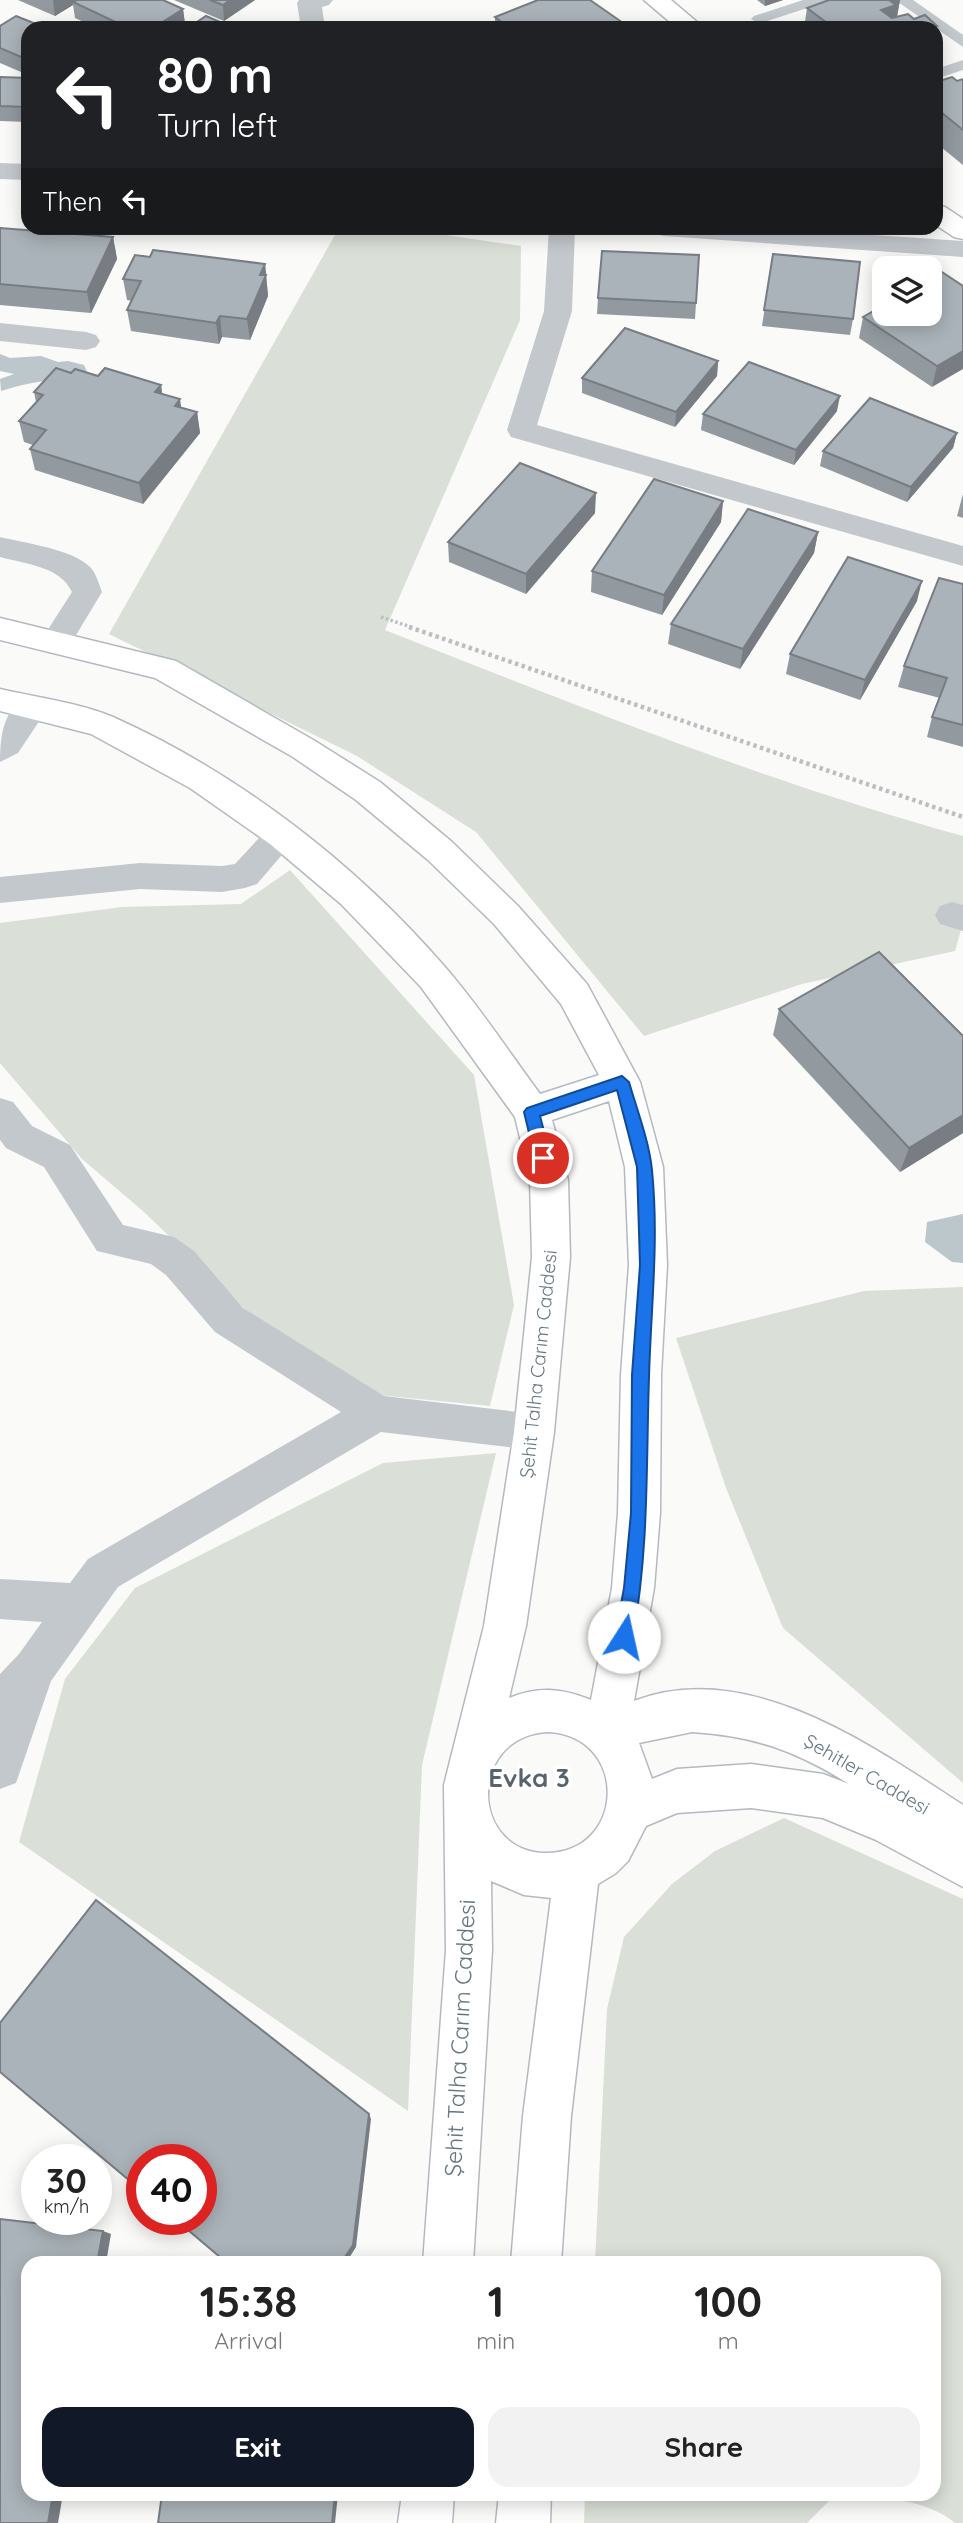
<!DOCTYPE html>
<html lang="en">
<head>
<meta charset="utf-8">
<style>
	body { margin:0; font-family:Quicksand,sans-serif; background:#f2f2f2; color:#222; height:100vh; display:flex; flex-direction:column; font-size:26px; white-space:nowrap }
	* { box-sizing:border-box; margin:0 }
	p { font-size:23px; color:#767676 }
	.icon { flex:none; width:38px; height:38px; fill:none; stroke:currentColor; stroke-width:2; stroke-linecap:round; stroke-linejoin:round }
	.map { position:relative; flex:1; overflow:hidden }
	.details { position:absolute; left:21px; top:2256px; width:920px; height:245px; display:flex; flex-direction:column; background:#fff; border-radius:21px; box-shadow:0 4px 18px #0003 }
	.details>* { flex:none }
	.top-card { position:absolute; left:21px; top:21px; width:922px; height:214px; border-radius:21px; box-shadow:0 4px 18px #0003; background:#202124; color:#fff; overflow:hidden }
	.tools { position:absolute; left:872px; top:256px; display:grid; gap:14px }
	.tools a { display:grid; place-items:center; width:70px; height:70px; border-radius:14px; background:#fff; box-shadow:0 4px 18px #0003; font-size:35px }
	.speed { position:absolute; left:21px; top:2144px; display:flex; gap:14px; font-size:35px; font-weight:700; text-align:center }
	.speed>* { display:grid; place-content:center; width:91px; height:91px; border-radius:50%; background:#fff; box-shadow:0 4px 18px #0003; line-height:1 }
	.speed small { font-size:18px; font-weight:400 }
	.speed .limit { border:10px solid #d22; background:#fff; color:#111 }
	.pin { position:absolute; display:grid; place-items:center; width:60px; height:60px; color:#fff; margin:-30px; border:4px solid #fff; border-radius:50%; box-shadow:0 2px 7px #0007 }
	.me { position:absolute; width:77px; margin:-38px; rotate:10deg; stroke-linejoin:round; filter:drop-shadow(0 0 5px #0008) }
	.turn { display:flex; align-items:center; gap:24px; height:147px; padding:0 21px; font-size:32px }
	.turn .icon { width:91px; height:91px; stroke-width:2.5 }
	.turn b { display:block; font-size:49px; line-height:60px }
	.then { display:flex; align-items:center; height:66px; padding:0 21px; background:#0003; gap:14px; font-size:26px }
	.eta { display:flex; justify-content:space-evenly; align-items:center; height:119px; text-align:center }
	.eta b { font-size:42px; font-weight:700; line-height:49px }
	.button { display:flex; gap:14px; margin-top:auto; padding:14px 21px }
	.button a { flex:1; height:80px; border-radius:21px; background:#111827; color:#fff; font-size:28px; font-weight:700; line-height:80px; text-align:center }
	.button a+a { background:#f2f2f2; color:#222 }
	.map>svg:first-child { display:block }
	.green { fill:#dadfd7 }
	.water { fill:#bbc7cb }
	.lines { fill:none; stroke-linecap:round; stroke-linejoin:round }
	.secondary-casing { stroke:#b3babf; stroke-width:3 }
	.path-far1 { stroke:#bbbfc2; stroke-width:3.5; stroke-dasharray:2.5 2.5; stroke-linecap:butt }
	.path { stroke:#bbbfc2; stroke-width:4.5; stroke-dasharray:3.5 3.5; stroke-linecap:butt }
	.lane { fill:#c3c8cc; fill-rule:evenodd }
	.street { fill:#c3c8cc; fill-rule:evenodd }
	.secondary { fill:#fff; fill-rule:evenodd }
	.wall { fill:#929a9f }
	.shaded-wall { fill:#777d82 }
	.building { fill:#aab3b9; stroke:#777d82; stroke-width:2 }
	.route { fill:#1a73e8; stroke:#114b97; stroke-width:2 }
	.labels { text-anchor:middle; stroke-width:7; stroke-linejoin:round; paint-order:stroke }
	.street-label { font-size:19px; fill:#657683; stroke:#fff }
	.near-street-label { font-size:23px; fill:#657683; stroke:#fff }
	.district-label { font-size:26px; font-weight:bold; fill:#57646e; stroke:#fff }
</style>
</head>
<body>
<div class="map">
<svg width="963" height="2523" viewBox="0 0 963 2523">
	<rect width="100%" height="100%" fill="#fafaf8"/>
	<g class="green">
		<path d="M339,228H398L521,246L520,320L385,630C575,705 766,782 963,836V923L955,951L802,984L644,1036L476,832L357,756L109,634Z"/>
		<path d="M290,870L474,1075L514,1305L490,1406L378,1395L251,1315L144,1212L82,1159L0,1063V923L122,907L241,904Z"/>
		<path d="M963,1287V1783L783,1628L726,1488L676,1338L864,1291Z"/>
		<path d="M496,1453L422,1765L408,2111L19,1842L65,1679L135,1588L383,1463Z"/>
		<path d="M784,1818L963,1899V2523H955C927,2499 882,2498 846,2494H934V2263H595L607,2009L624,1937L672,1884L715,1851Z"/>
		<path d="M585,2494H836L807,2523H584Z"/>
	</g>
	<g class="water">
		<path d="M0,354L10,358L41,356L58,362L68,361L84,365L88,374C58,380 30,381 1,391L0,379L14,374L0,371Z"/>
		<path d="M963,1214V1263L952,1262L925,1242L927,1222Z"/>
	</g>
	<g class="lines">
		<defs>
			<g id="secondary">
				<path d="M644,0H671L704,28H677Z"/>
				<path d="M936,205L945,207L963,219V239L954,237L936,225Z"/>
				<path d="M0,618L176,661L315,741L380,782L452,842L518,906L587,984L640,1082L663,1167L667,1265L661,1375L660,1513L654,1588L634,1701C748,1657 872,1746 963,1805V1887L876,1840L823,1818L751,1808L677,1813L646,1826L628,1861L616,1873L598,1884L571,2116L561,2263H511L523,2116L551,1898L524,1895L491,1881L492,1950L473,2263H423L446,1950L444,1785L484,1626L514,1432L532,1257L530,1180L515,1117L421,987L341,904L270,844L190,788L91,734L0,711V689C35,697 80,703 113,717C238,773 355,863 445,967C479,1006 509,1052 540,1094L599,1075L561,1004L494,924L428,860L356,800L293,757L155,678L0,640ZM609,1101L625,1167L629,1265L621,1375L618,1513L612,1588L591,1700C562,1688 538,1686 509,1698L526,1626L554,1432L570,1257L568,1180L552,1120ZM548,1732C630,1736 626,1854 545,1853C469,1851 468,1736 548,1732ZM692,1732C755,1736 796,1751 849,1784L823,1774L751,1764L677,1769L652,1779L639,1743Z"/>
				<path d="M402,2494H454L452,2523H398Z"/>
				<path d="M499,2494H551L550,2523H496Z"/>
			</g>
		</defs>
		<use href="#secondary" class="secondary-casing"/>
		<path class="path-far1" d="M381,617L414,628"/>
		<path class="path" d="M409,627L963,817"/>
		<g class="lane">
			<path d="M803,0H826L823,3L764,22L759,24L751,19L754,16Z"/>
			<path d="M895,0H913L963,35V47Z"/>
			<path d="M963,60V70L936,79V69Z"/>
		</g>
		<g class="street">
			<path d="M299,0H333L329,5L322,7L325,28H301L297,3Z"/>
			<path d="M0,163L28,164V180L0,179Z"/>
			<path d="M549,228H575L572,311L537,425L963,546V566L511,437L507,430L544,311Z"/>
			<path d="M651,228H770L963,241V257L664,236L655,234Z"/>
			<path d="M0,323L86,332L96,335L100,341L96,347L86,350L0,341Z"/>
			<path d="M0,537C25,543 72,549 90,567C96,573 99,584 102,592L67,650L56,653L45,650L40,642L72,592C60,566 25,564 0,557Z"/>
			<path d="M32,696L43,700L48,708L18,753L0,762C0,736 3,705 32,696Z"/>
			<path d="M282,822L294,826L299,835L257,884L245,888L222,892L140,889L0,903V877L140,863L222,866L235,864L270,826Z"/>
			<path d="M952,902L963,905V931L940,924L935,915L940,906Z"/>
			<path d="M0,1098L13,1102L32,1126L70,1145L123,1225L174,1237L194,1251L243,1308L384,1396L534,1414L548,1419L554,1432L548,1445L534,1450L381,1432L118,1587L51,1681L16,1783L0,1789V1674L19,1654L42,1622L0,1619V1579L70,1583L88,1559L341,1412L215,1332L166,1275L151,1264L97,1251L44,1167L6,1148L0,1140Z"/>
		</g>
		<use href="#secondary" class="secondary"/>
	</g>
	<g class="wall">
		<path d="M18,0H163L183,9L185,24L180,28H97L75,18L73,5L55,16Z"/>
		<path d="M174,0H255L224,21Z"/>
		<path d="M757,0H783L765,6Z"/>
		<path d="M900,0L897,17L914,19L937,26L936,30V28H804L807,8Z"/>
		<path d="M495,17L626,28H646H495Z"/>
		<path d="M0,26L28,28V75L0,63Z"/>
		<path d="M0,77L28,78V122L0,121Z"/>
		<path d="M963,79V165L936,143V82L957,81Z"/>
		<path d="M0,228L113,237L117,259L91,313L0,305Z"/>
		<path d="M773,254L853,319L850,335L762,326Z"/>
		<path d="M150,257L265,264L268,296L250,340L222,337L219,344L131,331L127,310L132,301L127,300L123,279Z"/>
		<path d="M963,286L932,387L859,338L863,317Z"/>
		<path d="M598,298L696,303L695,319L597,314Z"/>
		<path d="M718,361L717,376L675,427L582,393V378Z"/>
		<path d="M71,373L161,385L162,394L181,408L197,412L200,433L143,504L35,470L30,449L33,445L24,442L19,421L36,402L34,392Z"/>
		<path d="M837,411L794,465L701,430L703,414Z"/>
		<path d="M957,433L953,448L907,502L820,466L823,451Z"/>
		<path d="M963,494V518L957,516Z"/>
		<path d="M723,501L721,522L662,615L591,592L592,571Z"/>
		<path d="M595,513L526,594L449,562L448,542Z"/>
		<path d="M818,532L814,553L740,669L668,644L671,624Z"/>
		<path d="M963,584V747L927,737L932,717L940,698L898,687L904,666Z"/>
		<path d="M917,601L860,700L786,674L790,654Z"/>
		<path d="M779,1009L963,1036V1133L900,1172L773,1035Z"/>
	</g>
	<g class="shaded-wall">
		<path d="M54,0H81L73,2V5L55,16L53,1Z"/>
		<path d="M230,0H255L224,21L223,5Z"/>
		<path d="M765,0H783L765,6Z"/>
		<path d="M890,0H900L895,27L881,10Z"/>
		<path d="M183,9L185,24L180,28H153Z"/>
		<path d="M113,237L117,259L91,313L87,292Z"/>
		<path d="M265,264L268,296L250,340L247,319L260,275Z"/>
		<path d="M220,316L222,337L219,344L216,323Z"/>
		<path d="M963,351V369L932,387L937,366Z"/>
		<path d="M718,361L717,376L675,427L676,412Z"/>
		<path d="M161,385L164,406L155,392Z"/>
		<path d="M840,396L837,411L794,465L796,450Z"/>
		<path d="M180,399L183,420L175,406Z"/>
		<path d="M197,412L200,433L143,504L139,483Z"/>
		<path d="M957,433L953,448L907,502L911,487Z"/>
		<path d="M596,493L595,513L526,594V574Z"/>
		<path d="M723,501L721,522L662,615L664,595Z"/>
		<path d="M818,532L814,553L740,669L743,649Z"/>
		<path d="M922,581L917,601L860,700L865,680Z"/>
		<path d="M963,1115V1133L900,1172L909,1148Z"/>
		<path d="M369,2114L371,2119L356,2247L346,2263H341Z"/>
		<path d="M103,2231L111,2234L106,2263H97Z"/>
		<path d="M53,2494H63L58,2523H48Z"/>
		<path d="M335,2494H338L335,2523H332Z"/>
	</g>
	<g class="building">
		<path d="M77,0H163L183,9L153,28H128L73,2Z"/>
		<path d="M210,0H230L223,5Z"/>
		<path d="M538,0H590L626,25L620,28H509L495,17Z"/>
		<path d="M829,0H890H889L896,5L881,10L892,18L908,14L914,19L925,15L937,26L931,28H834L807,8Z"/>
		<path d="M16,16L46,28H28V60L0,48V26Z"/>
		<path d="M206,16L234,28H188Z"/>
		<path d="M639,23L646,28H625Z"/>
		<path d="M0,77L28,78V107L0,106Z"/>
		<path d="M952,77L957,81L963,79V130L936,108V82Z"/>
		<path d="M0,228L113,237L87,292L0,284Z"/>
		<path d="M153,250L265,264L260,275H266L247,319L220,316L216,323L127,310L141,281L123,279L135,255L150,257Z"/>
		<path d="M602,251L699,255L696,303L598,298Z"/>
		<path d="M773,254L860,262L853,319L764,310Z"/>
		<path d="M942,272L963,286V351L937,366L863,317L884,305V313H929V279Z"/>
		<path d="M625,328L718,361L676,412L582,378Z"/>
		<path d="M749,362L840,396L796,450L703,414Z"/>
		<path d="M56,368L71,373L75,369L98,376L105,368L161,385L155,392L180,399L175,406L197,412L139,483L30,449L46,430L19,421L43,395L34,392Z"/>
		<path d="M870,398L957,433L911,487L823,451Z"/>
		<path d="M520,463L596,493L526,574L448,542Z"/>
		<path d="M654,479L723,501L664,595L592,571Z"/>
		<path d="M748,509L818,532L743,649L671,624Z"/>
		<path d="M848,557L922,581L865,680L790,654Z"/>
		<path d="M939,578L963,584V725L932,717L947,678L904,666Z"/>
		<path d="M879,952L963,1036V1115L909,1148L779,1009Z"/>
		<path d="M96,1900L369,2114L353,2245L341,2263H227L175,2219H201V2160H142V2191L0,2072V2023Z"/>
		<path d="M0,2219L103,2231L97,2263H28V2494H53L48,2523H0Z"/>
		<path d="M162,2494H335L332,2523H158Z"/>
	</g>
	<path class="route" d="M622,1076L629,1082C637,1110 649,1141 652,1170C659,1241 651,1306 649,1377C646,1467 649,1547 633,1637L630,1643L624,1645L618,1643L615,1637L624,1588L631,1513L632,1375L640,1265L637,1167L617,1090L540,1116L551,1158L543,1164L535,1158L524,1112L527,1108Z"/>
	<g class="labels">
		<g class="street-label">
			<text transform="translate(538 1364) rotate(-84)" y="7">Şehit Talha Carım Caddesi</text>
			<text transform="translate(867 1774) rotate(30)" y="7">Şehitler Caddesi</text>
		</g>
		<g class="near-street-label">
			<text transform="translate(460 2038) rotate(-87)" y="8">Şehit Talha Carım Caddesi</text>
		</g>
		<g class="district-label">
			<text x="529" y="1787">Evka 3</text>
		</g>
	</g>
</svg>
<div class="tools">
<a><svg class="icon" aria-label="layers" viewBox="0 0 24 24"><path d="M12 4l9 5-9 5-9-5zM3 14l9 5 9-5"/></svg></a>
</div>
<div class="speed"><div>30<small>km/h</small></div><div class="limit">40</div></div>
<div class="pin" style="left:543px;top:1158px;background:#d93025"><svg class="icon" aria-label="arrive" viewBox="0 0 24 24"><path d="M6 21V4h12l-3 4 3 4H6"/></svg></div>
<svg class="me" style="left:624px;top:1637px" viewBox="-20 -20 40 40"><circle r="19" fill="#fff"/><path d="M0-13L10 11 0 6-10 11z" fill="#1a73e8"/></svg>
<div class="top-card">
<div class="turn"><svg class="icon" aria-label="left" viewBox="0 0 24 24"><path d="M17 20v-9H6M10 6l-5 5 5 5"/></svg><div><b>80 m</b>Turn left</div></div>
<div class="then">Then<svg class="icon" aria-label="left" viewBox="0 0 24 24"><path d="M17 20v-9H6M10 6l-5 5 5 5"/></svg></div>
</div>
<section class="details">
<div class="eta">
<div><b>15:38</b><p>Arrival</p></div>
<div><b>1</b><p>min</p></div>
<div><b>100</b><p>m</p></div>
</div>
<div class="button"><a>Exit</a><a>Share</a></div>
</section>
</div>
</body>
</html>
